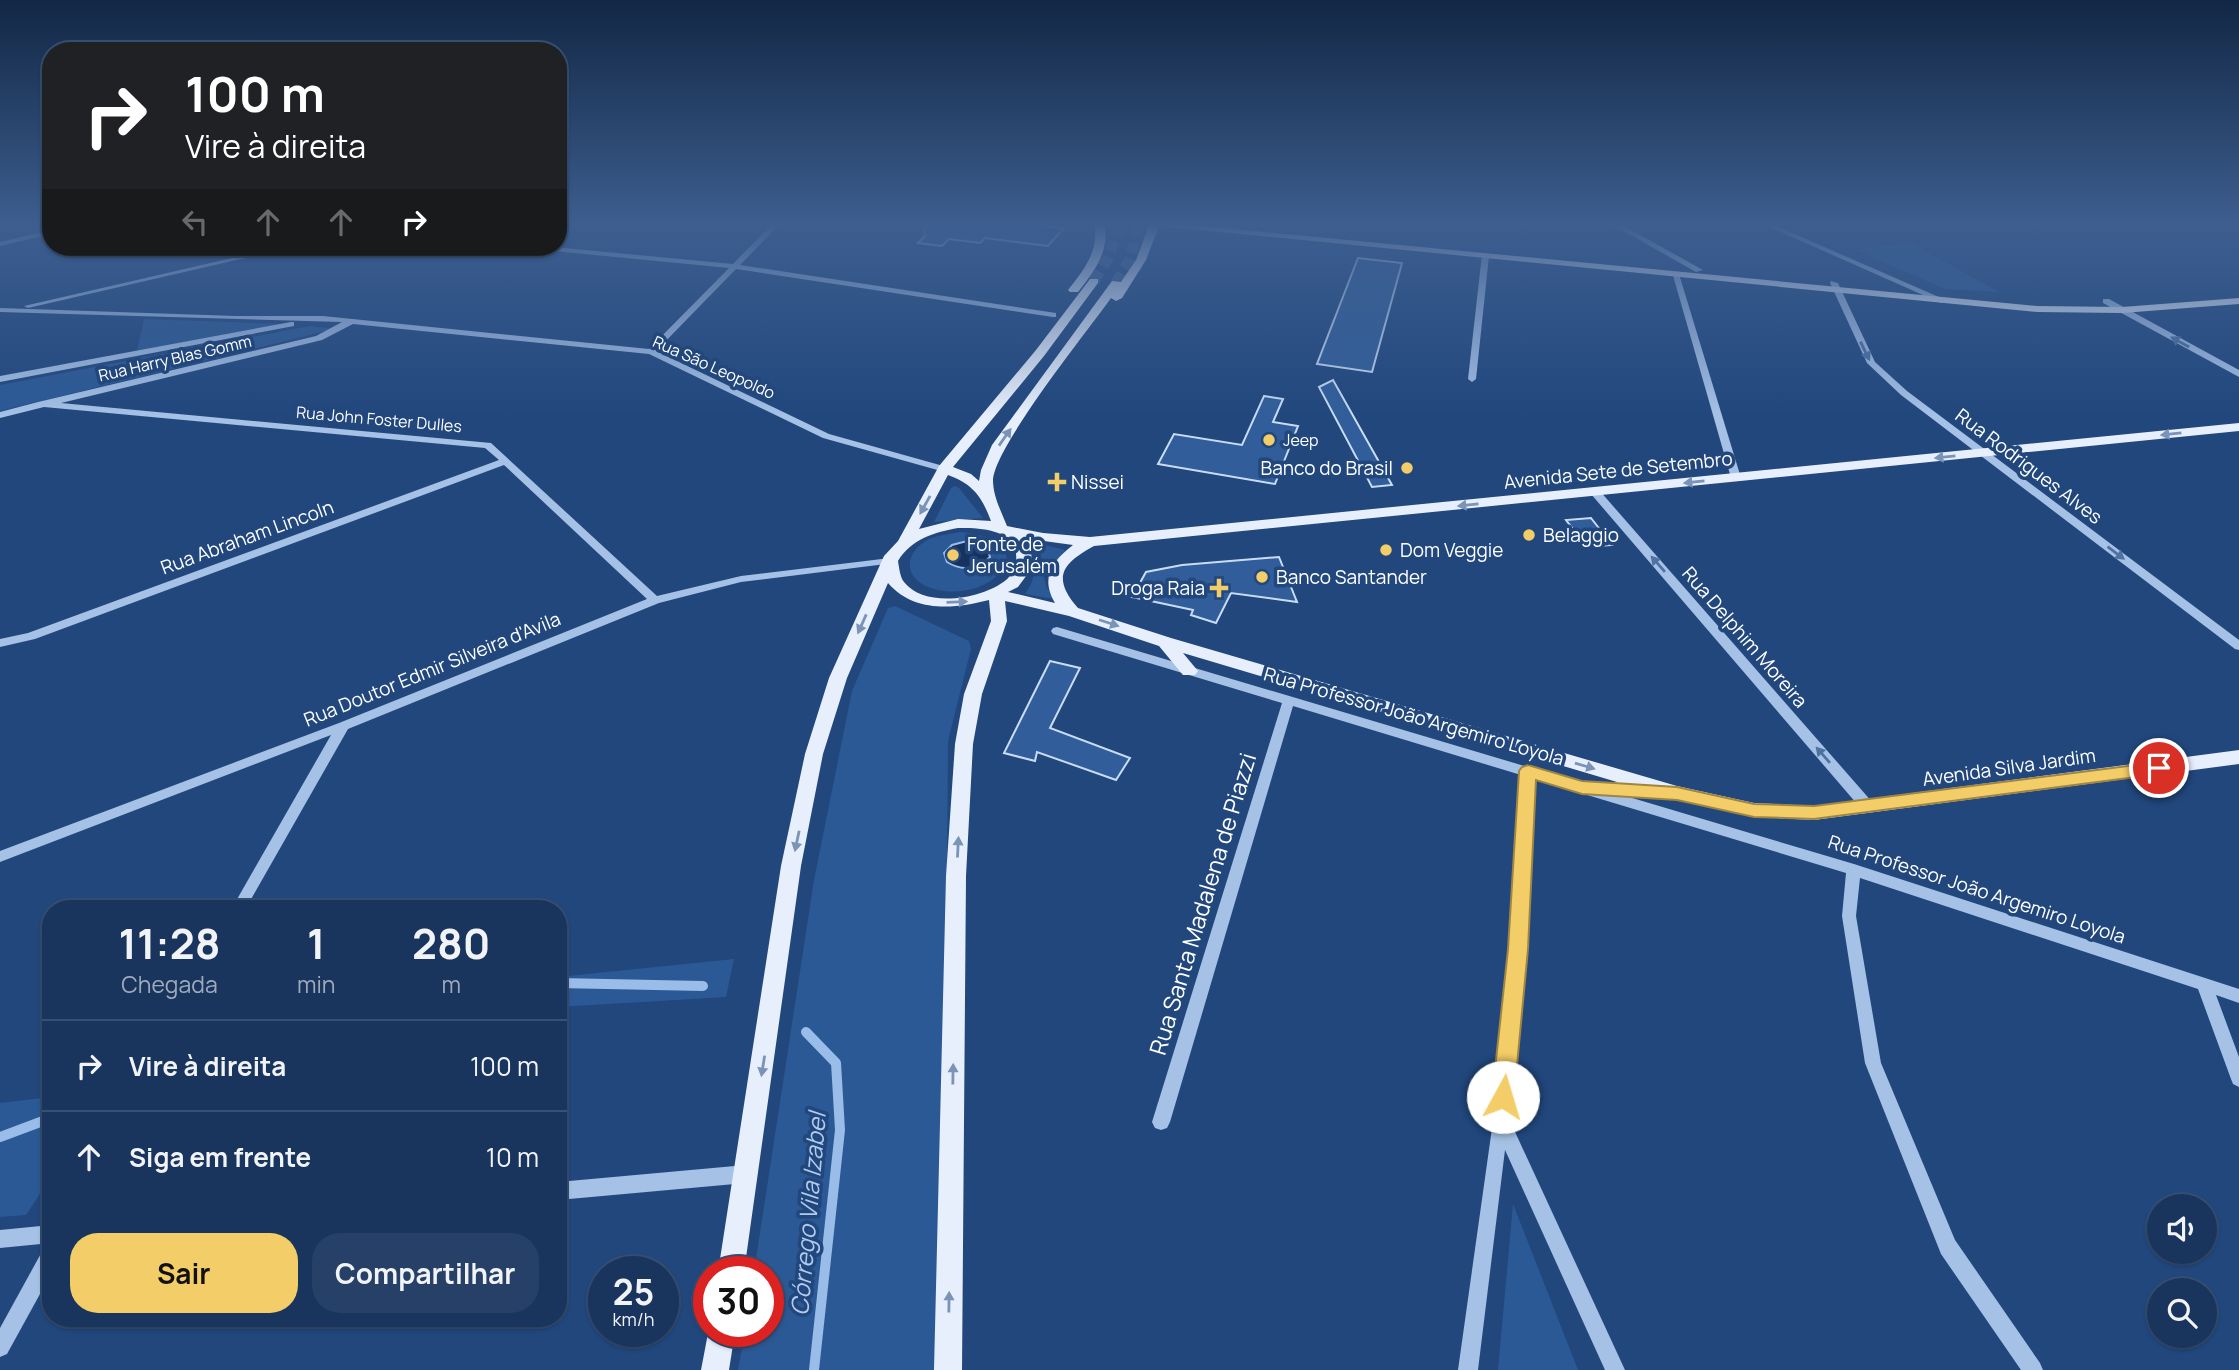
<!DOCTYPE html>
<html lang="pt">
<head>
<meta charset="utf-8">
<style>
	body { margin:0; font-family:Manrope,sans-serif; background:#264067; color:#f1f3f6; height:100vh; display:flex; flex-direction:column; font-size:26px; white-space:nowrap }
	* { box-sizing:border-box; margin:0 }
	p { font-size:23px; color:#9fabbc }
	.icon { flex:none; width:38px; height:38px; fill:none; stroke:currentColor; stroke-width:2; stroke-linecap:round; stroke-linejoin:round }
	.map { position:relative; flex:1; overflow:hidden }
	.side { position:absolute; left:42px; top:900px; width:525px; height:427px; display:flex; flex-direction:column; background:#19355e; border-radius:28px; box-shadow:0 2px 5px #0004,0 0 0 2px #375073 }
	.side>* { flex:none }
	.banner { position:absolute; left:42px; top:42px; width:525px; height:214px; border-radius:28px; box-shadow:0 2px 5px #0004,0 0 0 2px #375073; background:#202124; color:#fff; overflow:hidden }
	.fabs { position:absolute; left:2147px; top:1194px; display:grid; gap:14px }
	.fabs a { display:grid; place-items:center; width:70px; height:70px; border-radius:50%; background:#19355e; box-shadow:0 2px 5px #0004,0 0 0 2px #375073; font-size:35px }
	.speed { position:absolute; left:588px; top:1256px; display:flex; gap:14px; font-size:35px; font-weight:700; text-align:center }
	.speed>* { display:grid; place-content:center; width:91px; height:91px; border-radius:50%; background:#19355e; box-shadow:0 2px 5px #0004,0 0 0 2px #375073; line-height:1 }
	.speed small { font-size:18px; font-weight:400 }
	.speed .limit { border:10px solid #d22; background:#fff; color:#111 }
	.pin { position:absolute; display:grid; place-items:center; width:60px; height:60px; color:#fff; margin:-30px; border:4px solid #fff; border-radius:50%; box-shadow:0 2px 7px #0007 }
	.me { position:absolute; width:77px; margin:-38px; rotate:6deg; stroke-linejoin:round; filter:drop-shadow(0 0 5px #0008) }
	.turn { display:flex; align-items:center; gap:24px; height:147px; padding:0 28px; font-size:32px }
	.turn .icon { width:91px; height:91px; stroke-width:2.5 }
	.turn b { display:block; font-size:49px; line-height:60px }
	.lanes { display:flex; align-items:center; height:66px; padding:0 28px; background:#0003; justify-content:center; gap:35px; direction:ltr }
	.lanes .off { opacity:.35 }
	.eta { display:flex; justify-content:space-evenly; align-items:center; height:119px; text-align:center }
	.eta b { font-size:42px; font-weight:700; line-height:49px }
	.action { display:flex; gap:14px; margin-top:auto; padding:14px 28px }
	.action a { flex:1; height:80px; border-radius:28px; background:#f3cd67; color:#111; font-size:28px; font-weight:700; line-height:80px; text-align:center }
	.action a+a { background:#264067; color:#f1f3f6 }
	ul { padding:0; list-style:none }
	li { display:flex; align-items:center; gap:21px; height:91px; padding:0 28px; border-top:2px solid #375073 }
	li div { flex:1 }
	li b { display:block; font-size:26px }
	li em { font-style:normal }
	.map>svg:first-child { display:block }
	.green { fill:#2b5995 }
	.water { fill:#17335d; stroke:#99bce8; stroke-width:2 }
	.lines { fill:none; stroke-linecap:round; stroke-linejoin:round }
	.stream { stroke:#99bce8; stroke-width:10 }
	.building { fill:#315e9a; stroke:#c9dcf5; stroke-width:2 }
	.major-tunnel { stroke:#426390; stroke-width:11; stroke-dasharray:11 6; stroke-linecap:butt }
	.minor { fill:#a5c1e6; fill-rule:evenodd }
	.major { fill:#e7effd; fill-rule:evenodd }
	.oneway { fill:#4f72a2 }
	.oneway2 { fill:#7a93b7 }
	.route { fill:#f3cd67; stroke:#9e8543; stroke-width:2 }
	.poi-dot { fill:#f3cd67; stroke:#21477d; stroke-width:2.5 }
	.labels { text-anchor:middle; stroke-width:7; stroke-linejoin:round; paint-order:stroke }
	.far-street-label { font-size:16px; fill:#fff; stroke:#21477d }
	.far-poi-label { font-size:16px; fill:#fff; stroke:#21477d; text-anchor:start }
	.street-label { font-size:19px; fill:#fff; stroke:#21477d }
	.poi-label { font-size:19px; fill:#fff; stroke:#21477d; text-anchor:start }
	.near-street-label { font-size:23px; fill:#fff; stroke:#21477d }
	.near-water-label { font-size:24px; font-style:italic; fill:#b0cbee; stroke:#21477d }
</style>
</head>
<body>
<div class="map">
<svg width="2239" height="1370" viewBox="0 0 2239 1370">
	<rect width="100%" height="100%" fill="#21477d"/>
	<g class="green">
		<path d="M1911,243L1999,292L1945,289L1856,250Z"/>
		<path d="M144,319L281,324L137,351Z"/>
		<path d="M310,326L334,329L0,411V385Z"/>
		<path d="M955,486L959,488L983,518L934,522L951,488Z"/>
		<path d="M960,532C1051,539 991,608 931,588C902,578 904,552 929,539C939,535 950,534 960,532Z"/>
		<path d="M1029,541L1065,550L1044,576L1046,586L1054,599L1025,594C1037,579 1037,558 1029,541Z"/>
		<path d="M895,606L969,641L971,649L948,741L943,1370H738L745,1332H768V1272H754L814,880L852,691L888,608Z"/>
		<path d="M734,959L726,997L558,1007V977Z"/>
		<path d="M51,1097V1177L26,1215L0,1217V1103Z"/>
		<path d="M1513,1204L1578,1370H1498Z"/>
	</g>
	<path class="water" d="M967,541L986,545L990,557C978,570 961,571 947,562L944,553L952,545Z"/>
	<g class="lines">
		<g class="stream">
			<path d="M558,983L703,986"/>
			<path d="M806,1032L836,1063L840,1130L814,1370"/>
			<path d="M0,1137L51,1118"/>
		</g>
	</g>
	<g class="building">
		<path d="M924,225H1036L1064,228L1048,246L985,238L980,243L949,239L942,246L918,243L925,236Z"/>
		<path d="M1358,258L1402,263L1372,372L1317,364Z"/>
		<path d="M1333,380L1392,485L1372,487L1319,387Z"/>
		<path d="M1264,396L1283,399L1273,422L1298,426L1275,484L1158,464L1174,434L1242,445Z"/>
		<path d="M1591,518L1612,545L1587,547L1566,520Z"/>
		<path d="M1279,557L1297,602L1231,593L1216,623L1191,615L1193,610L1132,597L1146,572L1182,565Z"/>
		<path d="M1050,661L1080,668L1050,728L1130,758L1116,780L1037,752L1035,761L1004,753Z"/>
	</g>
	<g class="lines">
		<g class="major-tunnel">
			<path d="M1094,281L1108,258L1120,225"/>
			<path d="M1116,283L1130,259L1138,225"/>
		</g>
		<g class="minor">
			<path d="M771,225H779L740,265L1056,313V317H1053L736,269L656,351L829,434L947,467V471H941L823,438L649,354L353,324L322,340L61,403L491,443L657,596L741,576L890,558L894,559L895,561L894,563L741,582L659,603L348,729L246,908H232L331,735L0,862V851L339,723L647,599L504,465L35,639L0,647V639L28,633L499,460L485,448L44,407L0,418V412L38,402L316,336L342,322L0,312V308L236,316H323L649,349L729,268L533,249L529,247H554L733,264Z"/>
			<path d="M1613,225H1622L1703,270L1696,272Z"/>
			<path d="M1765,225H1774L1948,301L1941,303Z"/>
			<path d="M51,230V234L0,246V242Z"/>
			<path d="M280,247H293L28,308L24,306Z"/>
			<path d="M1482,254L1489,256L1476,379L1472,382L1468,379Z"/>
			<path d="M1672,272L1679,274L1741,478L1740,480L1736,481L1731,478Z"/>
			<path d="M1831,281L1838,283L1875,362L1907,391L2239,640V650L2235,649L1901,395L1867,363L1830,283Z"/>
			<path d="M2103,299H2109L2239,370V377L2103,303Z"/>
			<path d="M291,322H294V326L0,382V376Z"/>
			<path d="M1595,489L1599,490L1873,803L1875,807L1873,811H1863L1591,494L1590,492Z"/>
			<path d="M1057,627L1854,864L2239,989V1003L2216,995L2239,1057V1087L2233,1084L2231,1079L2198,989L1860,878L1856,916L1881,1063L1955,1240L2040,1363L2043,1370H2021L1941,1254L1865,1063L1842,916L1846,873L1534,779L1526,949L1510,1121L1625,1370H1605L1505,1150L1478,1370H1458L1493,1121L1510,949L1521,775L1293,706L1170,1122L1167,1128L1161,1130L1155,1128L1152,1122L1282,703L1053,634L1051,631L1053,628Z"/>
			<path d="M746,1165L752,1168L755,1174L752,1180L746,1183L558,1200V1182Z"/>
			<path d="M51,1225V1243L0,1248V1230Z"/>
			<path d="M51,1246V1274L7,1354L0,1357V1328L44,1248Z"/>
		</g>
		<g class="major">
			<path d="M1094,225H1104C1111,250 1093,273 1078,292H1070L1068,290C1083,271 1100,250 1094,225Z"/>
			<path d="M1149,225H1192L2037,306L2122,307L2239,298V304L2122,313L2037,312L1159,226L1146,260L1122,298L1116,301L1111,298C1086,333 995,446 993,480C993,496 1001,511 1007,526L1043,533L1090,537L2239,423V431L1094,546C1061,564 1052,578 1078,608L1171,638L1677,786L1754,803L1814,806L2239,750V764L1814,820L1754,817L1653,793L1645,798L1582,794L1575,792L1572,787L1575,782H1617L1183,653L1198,671L1195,675H1183L1159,646L1069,616L1005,601L1007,621L982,694L973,744L966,876L962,1370H934L946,876L955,744L964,694L991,621L989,600C954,609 914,613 888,583L847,678L823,754L801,866L744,1272H718L781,866L805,754L829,678L884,556L898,541L939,466L1036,350L1090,279H1098V283L1044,356L953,467L971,474L979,481L981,470L992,445L1112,281L1121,282L1136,260ZM948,475C973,484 982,497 991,521L958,519L919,529ZM958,528C977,528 1008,528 1015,550C1017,554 1016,562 1016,567C1013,571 1010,577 1006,580C983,599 925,609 904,582C900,577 899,567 898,561C911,539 935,532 958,528ZM1022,538L1073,545C1052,561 1040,578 1055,603L1008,592L1018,587L1032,568L1031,549Z"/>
			<path d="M709,1328V1332H735L729,1370H701Z"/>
		</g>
	</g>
	<defs><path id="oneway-solid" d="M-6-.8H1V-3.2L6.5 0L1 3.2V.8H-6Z" transform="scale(1.75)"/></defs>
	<g class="oneway">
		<use href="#oneway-solid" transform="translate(2180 342) rotate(-151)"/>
		<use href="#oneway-solid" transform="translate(1865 351) rotate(64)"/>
		<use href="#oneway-solid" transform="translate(2116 553) rotate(37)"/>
		<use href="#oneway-solid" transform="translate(1658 564) rotate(-131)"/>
		<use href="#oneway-solid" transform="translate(1823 755) rotate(-131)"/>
	</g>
	<g class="oneway2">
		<use href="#oneway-solid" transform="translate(2171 434) rotate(174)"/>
		<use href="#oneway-solid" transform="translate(1005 437) rotate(-55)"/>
		<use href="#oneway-solid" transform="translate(1945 457) rotate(174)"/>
		<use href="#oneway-solid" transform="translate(1694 482) rotate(174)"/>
		<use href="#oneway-solid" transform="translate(925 505) rotate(119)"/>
		<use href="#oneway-solid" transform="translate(1468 505) rotate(174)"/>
		<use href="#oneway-solid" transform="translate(957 602) rotate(-2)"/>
		<use href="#oneway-solid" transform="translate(1109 623) rotate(18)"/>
		<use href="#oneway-solid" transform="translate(862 624) rotate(114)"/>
		<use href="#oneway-solid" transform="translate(1585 766) rotate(16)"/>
		<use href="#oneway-solid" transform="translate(797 841) rotate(102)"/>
		<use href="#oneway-solid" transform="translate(958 847) rotate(-87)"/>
		<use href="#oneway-solid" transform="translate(763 1066) rotate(99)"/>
		<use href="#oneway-solid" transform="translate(953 1074) rotate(-89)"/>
		<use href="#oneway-solid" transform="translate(949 1302) rotate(-89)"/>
	</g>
	<linearGradient id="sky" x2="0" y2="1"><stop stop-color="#122745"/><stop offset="0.54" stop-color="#3d5e8f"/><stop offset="1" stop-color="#3d5e8f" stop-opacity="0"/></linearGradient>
	<rect width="2239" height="416" fill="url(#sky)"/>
	<path class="route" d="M2159,762L2168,768L2159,774L1814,819L1754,817L1677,800L1582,794L1536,780L1528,949L1514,1097L1511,1104L1503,1107L1495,1104L1492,1097L1508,949L1519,771L1522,767L1528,765L1582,781L1677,787L1754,804L1814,806Z"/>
	<g class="poi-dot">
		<circle cx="1269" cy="440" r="7"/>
		<circle cx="1407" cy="468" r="7"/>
		<path d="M1053.5 471.5h7v7h7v7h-7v7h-7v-7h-7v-7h7z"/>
		<circle cx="1529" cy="535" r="7"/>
		<circle cx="1386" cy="550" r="7"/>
		<circle cx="953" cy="555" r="7"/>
		<circle cx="1262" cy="577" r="7"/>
		<path d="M1215.5 577.5h7v7h7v7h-7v7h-7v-7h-7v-7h7z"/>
	</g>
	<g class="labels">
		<g class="far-street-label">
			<text transform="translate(175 358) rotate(-13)" y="6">Rua Harry Blas Gomm</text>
			<text transform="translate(714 367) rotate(24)" y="6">Rua São Leopoldo</text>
			<text transform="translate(379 419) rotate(5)" y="6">Rua John Foster Dulles</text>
		</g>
		<g class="far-poi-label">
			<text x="1283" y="446">Jeep</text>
		</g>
		<g class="street-label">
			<text transform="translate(2029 466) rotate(37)" y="7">Rua Rodrigues Alves</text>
			<text transform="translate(1618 470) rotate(-6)" y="7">Avenida Sete de Setembro</text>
			<text transform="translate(247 537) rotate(-20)" y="7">Rua Abraham Lincoln</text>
			<text transform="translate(1745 637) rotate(49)" y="7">Rua Delphim Moreira</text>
			<text transform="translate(432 669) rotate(-22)" y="7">Rua Doutor Edmir Silveira d'Avila</text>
			<text transform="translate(1414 716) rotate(16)" y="7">Rua Professor João Argemiro Loyola</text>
			<text transform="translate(2009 767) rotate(-8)" y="7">Avenida Silva Jardim</text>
			<text transform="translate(1977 889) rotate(18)" y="7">Rua Professor João Argemiro Loyola</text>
		</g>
		<g class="poi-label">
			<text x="1393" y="475" text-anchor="end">Banco do Brasil</text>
			<text x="1071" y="489">Nissei</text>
			<text x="1543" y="542">Belaggio</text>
			<text x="967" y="551">Fonte de<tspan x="967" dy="22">Jerusalém</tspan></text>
			<text x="1400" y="557">Dom Veggie</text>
			<text x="1276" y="584">Banco Santander</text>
			<text x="1205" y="595" text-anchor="end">Droga Raia</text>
		</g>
		<g class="near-street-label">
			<text transform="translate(1203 904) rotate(-73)" y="8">Rua Santa Madalena de Piazzi</text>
		</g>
		<g class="near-water-label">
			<text transform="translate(809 1214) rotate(-85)" y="8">Córrego Vila Izabel</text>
		</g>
	</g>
</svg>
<div class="fabs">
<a><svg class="icon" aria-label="sound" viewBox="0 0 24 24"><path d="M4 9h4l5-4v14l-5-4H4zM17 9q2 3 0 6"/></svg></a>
<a><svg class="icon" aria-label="search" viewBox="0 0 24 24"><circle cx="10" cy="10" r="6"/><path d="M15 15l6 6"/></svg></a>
</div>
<div class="speed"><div>25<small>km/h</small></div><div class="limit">30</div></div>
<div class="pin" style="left:2159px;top:768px;background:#d93025"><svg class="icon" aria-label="arrive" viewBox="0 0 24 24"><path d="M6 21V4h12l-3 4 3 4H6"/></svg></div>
<svg class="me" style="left:1503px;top:1097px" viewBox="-20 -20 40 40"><circle r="19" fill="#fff"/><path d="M0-13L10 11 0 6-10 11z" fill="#f3cd67"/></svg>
<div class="banner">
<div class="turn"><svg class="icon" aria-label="right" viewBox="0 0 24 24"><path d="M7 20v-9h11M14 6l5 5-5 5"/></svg><div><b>100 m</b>Vire à direita</div></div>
<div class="lanes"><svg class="icon off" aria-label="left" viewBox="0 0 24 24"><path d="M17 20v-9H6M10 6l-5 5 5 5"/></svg><svg class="icon off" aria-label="ahead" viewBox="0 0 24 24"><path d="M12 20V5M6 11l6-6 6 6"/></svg><svg class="icon off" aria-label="ahead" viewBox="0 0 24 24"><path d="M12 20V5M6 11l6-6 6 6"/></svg><svg class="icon" aria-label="right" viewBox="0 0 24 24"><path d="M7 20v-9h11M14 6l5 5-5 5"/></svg></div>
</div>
<section class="side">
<div class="eta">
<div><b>11:28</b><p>Chegada</p></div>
<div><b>1</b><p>min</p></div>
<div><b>280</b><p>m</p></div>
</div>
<ul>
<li><svg class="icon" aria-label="right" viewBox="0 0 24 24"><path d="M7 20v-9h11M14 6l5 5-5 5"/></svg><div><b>Vire à direita</b></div><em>100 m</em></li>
<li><svg class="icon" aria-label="ahead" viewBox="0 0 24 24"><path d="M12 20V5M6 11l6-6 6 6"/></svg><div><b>Siga em frente</b></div><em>10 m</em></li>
</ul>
<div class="action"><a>Sair</a><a>Compartilhar</a></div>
</section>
</div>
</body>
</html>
